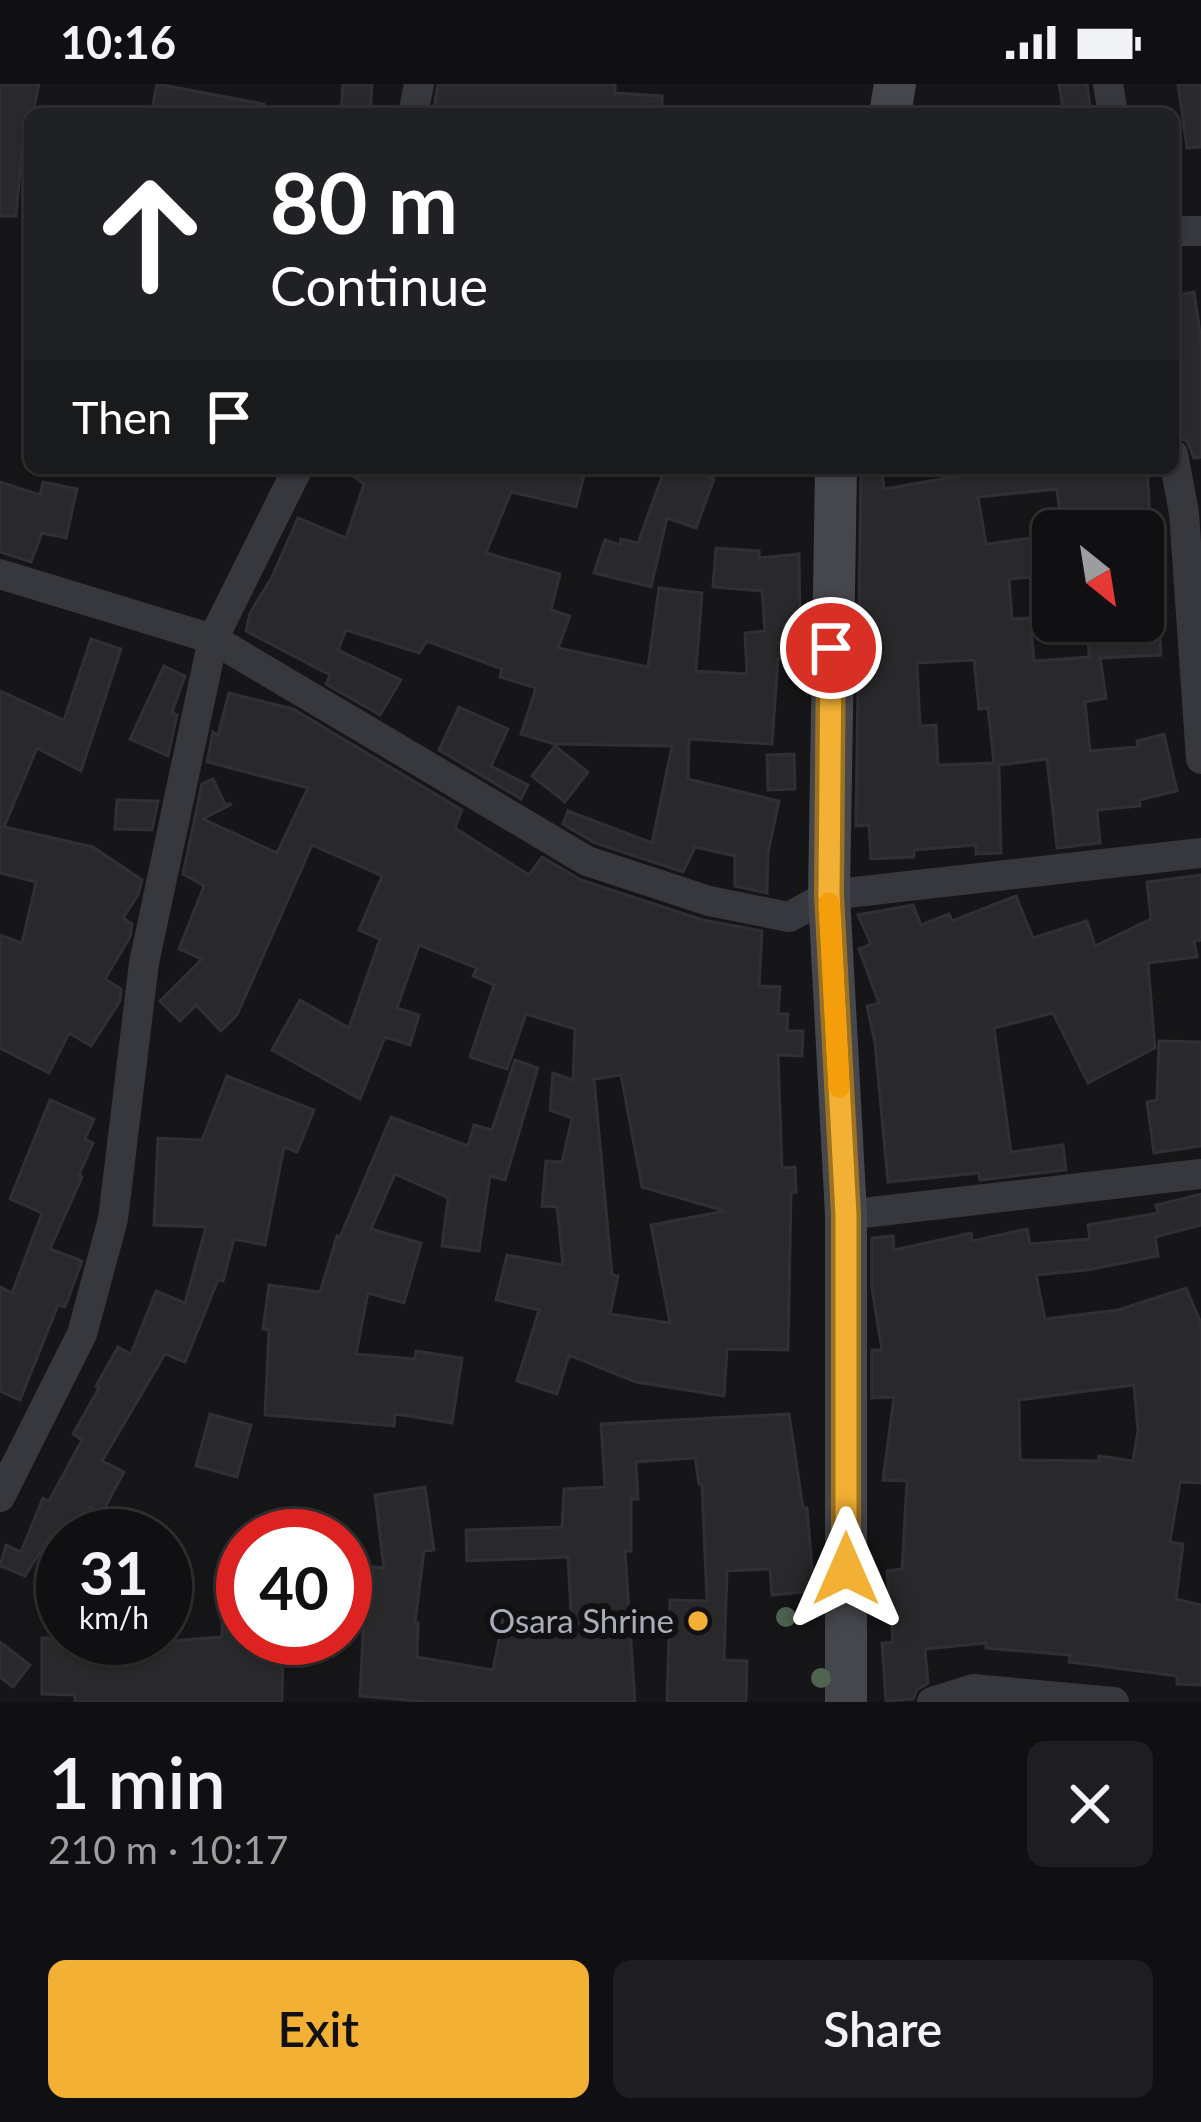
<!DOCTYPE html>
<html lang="en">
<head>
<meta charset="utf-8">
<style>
	body { margin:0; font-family:Lato,sans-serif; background:#1e1e20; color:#f1f3f6; height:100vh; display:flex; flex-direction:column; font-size:45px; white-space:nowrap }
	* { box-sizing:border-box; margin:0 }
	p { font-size:39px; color:#9c9d9f }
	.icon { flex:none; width:66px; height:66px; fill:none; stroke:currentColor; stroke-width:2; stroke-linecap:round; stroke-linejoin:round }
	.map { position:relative; height:1618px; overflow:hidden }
	.sheet { display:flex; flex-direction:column; background:#101012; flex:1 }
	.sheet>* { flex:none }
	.top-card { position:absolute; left:24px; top:24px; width:1155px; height:366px; border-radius:18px; box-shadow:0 3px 9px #0004,0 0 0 3px #303032; background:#202124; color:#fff; overflow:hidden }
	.needle { width:78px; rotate:150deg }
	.buttons { position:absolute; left:1032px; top:426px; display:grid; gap:24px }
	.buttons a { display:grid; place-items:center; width:132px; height:132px; border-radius:18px; background:#101012; box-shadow:0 3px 9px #0004,0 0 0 3px #303032; font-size:60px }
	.speed { position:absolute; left:36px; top:1425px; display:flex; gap:24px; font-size:60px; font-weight:700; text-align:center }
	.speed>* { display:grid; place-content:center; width:156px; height:156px; border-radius:50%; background:#101012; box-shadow:0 3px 9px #0004,0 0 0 3px #303032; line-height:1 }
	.speed small { font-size:30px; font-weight:400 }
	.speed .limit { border:18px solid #d22; background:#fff; color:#111 }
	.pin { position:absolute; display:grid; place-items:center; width:102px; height:102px; color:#fff; margin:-51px; border:6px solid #fff; border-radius:50%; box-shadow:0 3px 12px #0007 }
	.me { position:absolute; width:132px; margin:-66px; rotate:0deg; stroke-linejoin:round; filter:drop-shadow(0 0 9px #0008) }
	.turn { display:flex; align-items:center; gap:42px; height:252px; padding:0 48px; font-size:54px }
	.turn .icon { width:156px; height:156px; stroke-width:2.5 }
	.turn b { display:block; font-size:84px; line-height:102px }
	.then { display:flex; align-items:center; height:114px; padding:0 48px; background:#0003; gap:24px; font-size:45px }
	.round { display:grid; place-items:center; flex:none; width:126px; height:126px; border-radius:18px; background:#1e1e20 }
	.head { display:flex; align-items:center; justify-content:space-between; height:204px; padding:0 48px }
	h1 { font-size:72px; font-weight:600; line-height:90px }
	.action { display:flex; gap:24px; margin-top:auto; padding:24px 48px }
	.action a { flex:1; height:138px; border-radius:18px; background:#f2b134; color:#111; font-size:48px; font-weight:600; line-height:138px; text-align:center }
	.action a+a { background:#1e1e20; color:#f1f3f6 }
	.status { display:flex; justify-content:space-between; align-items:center; height:84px; padding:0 60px; background:#101012; direction:ltr }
	.status svg { height:33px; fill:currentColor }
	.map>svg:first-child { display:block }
	.building { fill:#29292c; stroke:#303034; stroke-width:3; fill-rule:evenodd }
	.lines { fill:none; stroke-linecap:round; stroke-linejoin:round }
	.street { stroke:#37383d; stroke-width:30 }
	.secondary { stroke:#45474d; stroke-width:42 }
	.tree { fill:#506452 }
	.route-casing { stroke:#9d7322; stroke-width:30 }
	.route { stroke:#f2b134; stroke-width:21 }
	.slow { stroke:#f59e0b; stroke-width:21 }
	.poi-dot { fill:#f2b134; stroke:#111113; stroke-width:4.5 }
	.labels { text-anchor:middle; stroke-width:12; stroke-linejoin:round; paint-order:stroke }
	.poi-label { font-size:33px; fill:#a8adb8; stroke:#111113; text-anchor:end }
</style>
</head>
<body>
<div class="status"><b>10:16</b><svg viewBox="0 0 49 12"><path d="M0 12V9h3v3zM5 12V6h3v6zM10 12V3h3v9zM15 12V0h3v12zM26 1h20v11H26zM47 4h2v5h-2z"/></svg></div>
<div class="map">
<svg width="1201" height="1618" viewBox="0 0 1201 1618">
	<rect width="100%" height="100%" fill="#161618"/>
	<g class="building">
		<path d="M0,0H39L30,43L24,42L16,132H0Z"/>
		<path d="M157,0L264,20L263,30H151Z"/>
		<path d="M343,0H372L370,30H341Z"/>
		<path d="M438,0H615V9L662,12V30H481L460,26L459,30H433Z"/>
		<path d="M1059,0H1087L1091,30H1064Z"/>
		<path d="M1178,0H1201V63L1187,64Z"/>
		<path d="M1194,208L1201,256V373L1194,374L1187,357L1173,351V212Z"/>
		<path d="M342,384H586L576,423L511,408L486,469L560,490L551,526L570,532L558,564L648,583L659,504L702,509L696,587L747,590L745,549L765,547L762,507L713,503L716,464L759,467V474L799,470L800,544L788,545L789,575H778L772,660L689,655L688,695L779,717L768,769L767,809L735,802V772L695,763L683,788L595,759L563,740L568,727L652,759L672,662L554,660L521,650L536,604L500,593L502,585L427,557L419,569L346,546L338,566L401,596L380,631L326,600L330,591L246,547L250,529L272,493L298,434L346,454L364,400Z"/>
		<path d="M665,384H683L714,395L696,444L667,434L651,503L594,489L605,456L620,461L621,455L638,459Z"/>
		<path d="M861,384H882L884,405L982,388L981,384L1147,385L1151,447H1062L1057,405L978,413L986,460L1039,453L1044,492L1009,495L1012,535L1030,534L1034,577L1089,573L1088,537H1159L1161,571L1100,574L1106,614L1085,618L1090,667L1138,663L1137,657L1164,650L1177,707L1139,716L1140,722L1097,726L1100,759L1057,764L1047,675L999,681L1001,769L976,770V761L914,766V773L871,775L869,741L856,742ZM974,576L979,625L988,624L994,679L938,681L936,641L920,642L917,579Z"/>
		<path d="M0,398L40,411L43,398L77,405L66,454L42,449L31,478L0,468Z"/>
		<path d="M91,555L121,565L81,687L37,664L4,743L93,763L142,796L138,811L123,834L132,840L130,853L105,895L121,905L120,917L91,962L69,949L49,989L0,964V851L22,859L36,798L0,789V607L64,636Z"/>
		<path d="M164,582L185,592L172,628L177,631L168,672L130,655Z"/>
		<path d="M229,609L293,625L462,726L455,744L529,791L542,773L581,796L703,836L762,847L759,902L780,903L778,930H788L787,947H803L802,972L778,971L782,1084L795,1083L796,1108H791L788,1266L727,1265L724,1312L636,1298L569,1271L557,1310L517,1297L539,1226L496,1216L507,1171L563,1181L557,1123L542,1122L546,1077L562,1078L572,1034L550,1026L553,989L573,996L575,945L526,930L507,985L470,973L494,901L473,892L477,884L419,861L397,924L419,931L410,961L385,953L360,1015L272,966L300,916L349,944L380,855L359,846L382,792L312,761L237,931L221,947L196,921L180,937L160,917L202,875L179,865L204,802L183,790L202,700L213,695L225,720H232L203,735L277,769L308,704L207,678L213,648L218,651ZM621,991L642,1103L725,1127L651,1141L670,1239L610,1230L618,1192L612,1191L594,995Z"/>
		<path d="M459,623L508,645L491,682L528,701L521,715L439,666Z"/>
		<path d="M555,662L588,688L565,718L532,692Z"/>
		<path d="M794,670L795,705L768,706L767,671Z"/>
		<path d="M117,716L158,717L152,746L115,745Z"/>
		<path d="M1201,791V856L1194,857L1197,873L1148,879L1155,964L1088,999L1053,929L994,944L1011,1068L1063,1061L1066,1086L980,1096L979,1089L888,1098L875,959L867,922L879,919L859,865L871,860L858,831L913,821L921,841L949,830L952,837L1016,812L1033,854L1087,837L1095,862L1151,835L1147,798Z"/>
		<path d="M1159,957L1201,958V1062L1154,1069L1147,1018L1157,1016Z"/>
		<path d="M515,976L538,984L505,1096L490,1092L479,1167L442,1162L448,1114L395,1090L371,1145L421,1159L404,1219L368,1209L356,1270L415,1275L416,1267L462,1274L452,1339L395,1330L394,1342L265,1331L269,1246L263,1245L269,1201L320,1208L337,1152L340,1153L391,1033L468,1062L474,1041L492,1046Z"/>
		<path d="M227,992L314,1026L297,1068L284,1063L265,1161L234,1155L223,1197L218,1196L185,1278L165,1270L102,1377L124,1388L102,1429L90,1423L76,1452H50L25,1492L0,1482L6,1461L21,1468L43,1414L49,1417L82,1356L73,1350L99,1304L96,1302L118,1263L131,1270L156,1207L185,1219L206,1143L154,1141L158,1054L202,1056Z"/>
		<path d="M50,1016L94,1035L85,1055L93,1059L79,1091L82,1093L50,1165L82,1177L65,1223L58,1221L20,1316L0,1307V1203L12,1209L42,1129L10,1115Z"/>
		<path d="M1201,1110V1141L1155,1153L1158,1172L1087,1186L1036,1191L1045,1235L1118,1226L1186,1204L1201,1239V1399L1180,1398L1170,1458L1183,1460L1176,1515L1201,1521V1601L1177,1600V1592L1069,1578L1070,1571L986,1564V1559L925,1565L928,1599L917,1606L913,1615L886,1617L882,1559L893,1558L887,1487L902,1485L907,1397L883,1396L894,1313L872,1314V1266H882L872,1205V1154L893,1152L894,1166L971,1149L972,1157L1027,1145L1030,1160L1090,1155L1088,1141L1158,1129L1156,1121ZM1134,1301L1138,1347L1133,1377L1099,1372V1377L1020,1376L1019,1316Z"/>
		<path d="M210,1330L251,1341L237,1393L196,1382Z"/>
		<path d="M789,1330L803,1424H807L814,1507L772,1511L770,1485L727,1487L724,1576L747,1577L746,1618H667L670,1516L707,1517L702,1400H699L695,1374L636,1378L638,1415H631V1467H625L635,1618H429L360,1612L364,1529L345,1527L350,1480L384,1484L375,1411L425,1403L434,1466L424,1467L415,1539H418L417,1573L493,1586L503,1535L572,1548L568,1473L467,1477L466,1446L562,1443L564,1405L605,1403L601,1340Z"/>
		<path d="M223,1503H243V1554H283L282,1618H75V1611L42,1610V1554H145L144,1559L222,1553Z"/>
		<path d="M0,1558L30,1581L13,1603L0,1593Z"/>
	</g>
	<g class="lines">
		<g class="street">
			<path d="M1108,0L1113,30"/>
			<path d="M413,30L419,0"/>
			<path d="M1173,147H1201"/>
			<path d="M1173,370L1184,429L1201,675"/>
			<path d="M0,490L213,555L587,777L709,817L789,833L829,811L1201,769"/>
			<path d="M846,1131L1201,1090"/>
			<path d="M0,1413L82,1250L113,1135L144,879L213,555L298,384"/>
			<path d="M932,1618L973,1605L1114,1618"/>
		</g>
		<g class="secondary">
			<path d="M890,30L895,0"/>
			<path d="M836,384L829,811L846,1131V1618"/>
		</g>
	</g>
	<g class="tree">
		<circle cx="786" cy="1533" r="10"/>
		<circle cx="821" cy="1594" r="10"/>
	</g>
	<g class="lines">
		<defs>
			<path id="route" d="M831,564L829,811L846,1131V1485"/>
		</defs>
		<use href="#route" class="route-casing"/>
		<use href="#route" class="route"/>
		<path class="slow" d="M829,819L839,1003"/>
	</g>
	<circle class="poi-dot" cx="698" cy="1537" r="12"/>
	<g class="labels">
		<g class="poi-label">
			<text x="674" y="1549">Osara Shrine</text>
		</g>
	</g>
</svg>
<div class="buttons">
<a><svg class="needle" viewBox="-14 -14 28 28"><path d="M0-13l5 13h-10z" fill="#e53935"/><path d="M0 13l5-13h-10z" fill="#9c9d9f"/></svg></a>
</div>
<div class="speed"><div>31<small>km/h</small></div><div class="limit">40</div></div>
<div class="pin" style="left:831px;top:564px;background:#d93025"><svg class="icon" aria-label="arrive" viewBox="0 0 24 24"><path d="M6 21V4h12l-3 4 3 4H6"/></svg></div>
<svg class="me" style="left:846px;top:1485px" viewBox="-20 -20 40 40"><path d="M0-17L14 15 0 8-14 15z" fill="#f2b134" stroke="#fff" stroke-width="4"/></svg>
<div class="top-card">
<div class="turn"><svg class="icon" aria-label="ahead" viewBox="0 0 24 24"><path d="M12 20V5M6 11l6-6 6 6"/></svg><div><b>80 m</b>Continue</div></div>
<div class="then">Then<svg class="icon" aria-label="arrive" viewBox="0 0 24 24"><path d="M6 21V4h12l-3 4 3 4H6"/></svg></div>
</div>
</div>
<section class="sheet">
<div class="head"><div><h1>1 min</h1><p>210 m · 10:17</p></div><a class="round"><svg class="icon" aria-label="close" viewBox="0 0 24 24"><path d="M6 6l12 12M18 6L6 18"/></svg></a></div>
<div class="action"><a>Exit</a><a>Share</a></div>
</section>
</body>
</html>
